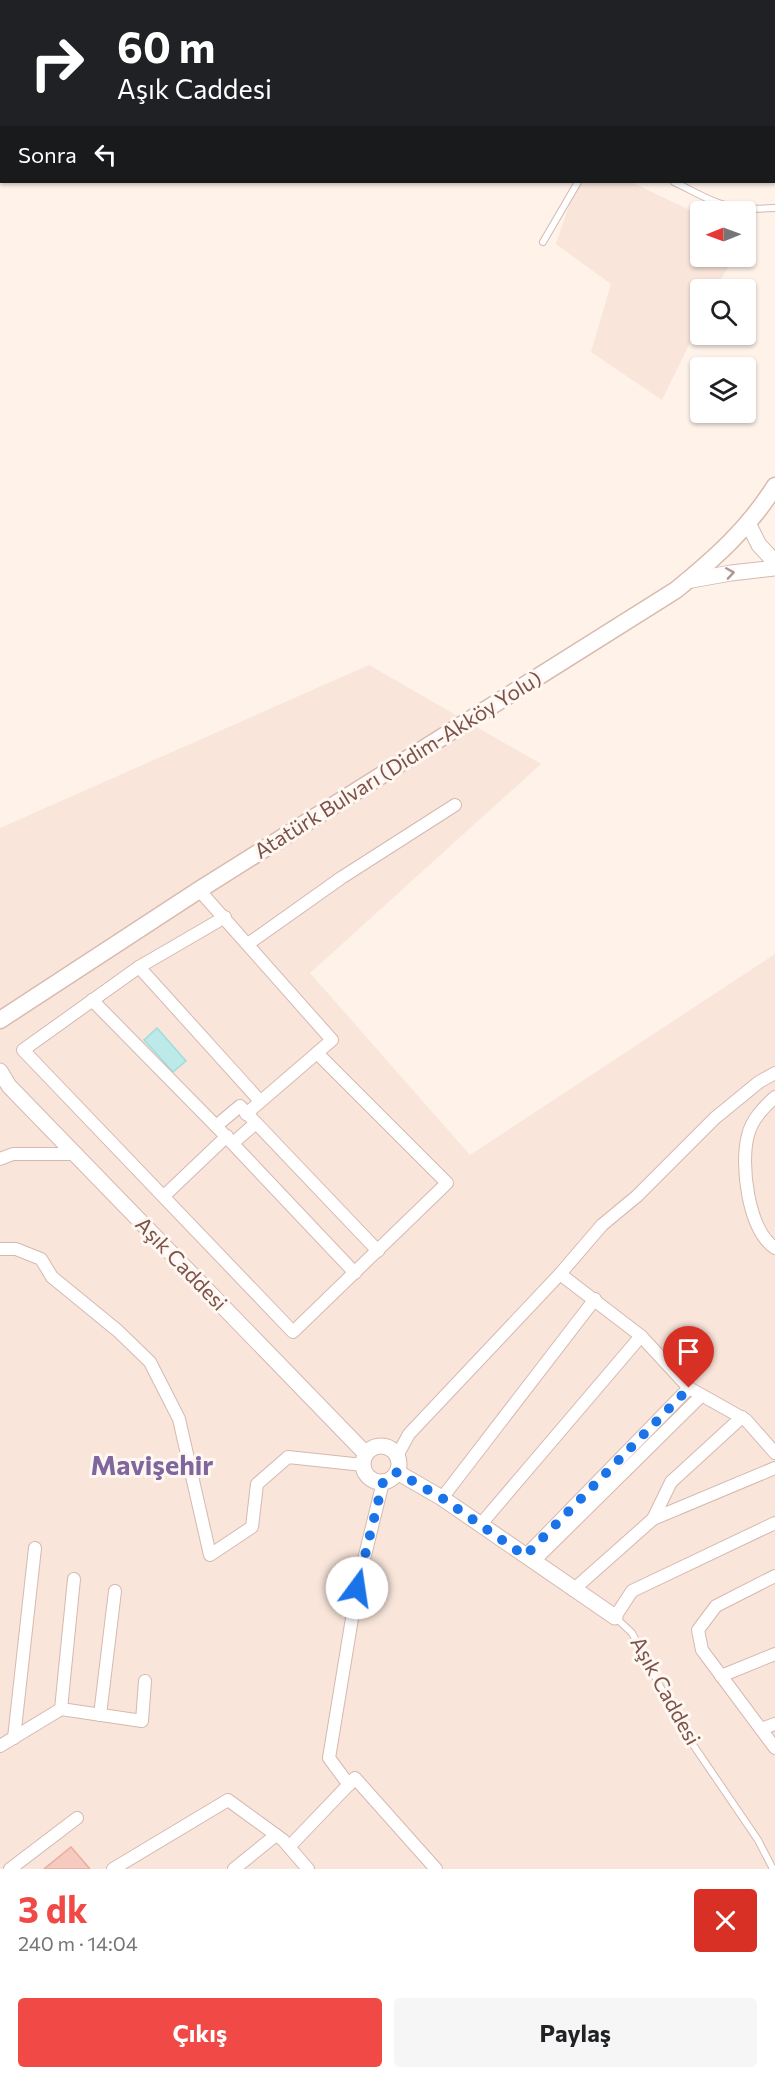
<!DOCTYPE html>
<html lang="tr">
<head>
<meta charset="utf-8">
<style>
	body { margin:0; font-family:Commissioner,sans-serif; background:#f6f6f6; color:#202124; height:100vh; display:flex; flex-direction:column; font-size:22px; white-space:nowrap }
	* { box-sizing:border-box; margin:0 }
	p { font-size:20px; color:#757577 }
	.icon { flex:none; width:33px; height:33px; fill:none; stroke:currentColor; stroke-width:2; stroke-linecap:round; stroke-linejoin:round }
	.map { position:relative; height:1869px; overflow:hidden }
	.panel { display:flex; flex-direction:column; background:#fff; flex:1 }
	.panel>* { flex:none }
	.top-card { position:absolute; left:0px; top:0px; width:776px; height:183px; box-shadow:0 2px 4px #0004; background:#202124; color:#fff; overflow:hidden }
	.needle { width:39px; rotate:269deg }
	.buttons { position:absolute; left:690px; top:201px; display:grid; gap:12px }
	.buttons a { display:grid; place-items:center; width:66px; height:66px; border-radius:6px; background:#fff; box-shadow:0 2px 4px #0004; font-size:30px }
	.pin { position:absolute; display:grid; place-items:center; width:51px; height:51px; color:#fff; margin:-62px -26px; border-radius:50% 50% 50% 0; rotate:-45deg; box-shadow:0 0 6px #0007 }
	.pin .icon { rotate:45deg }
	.me { position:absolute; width:66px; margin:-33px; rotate:14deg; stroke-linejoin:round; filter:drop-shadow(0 0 4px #0008) }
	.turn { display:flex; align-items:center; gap:21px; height:126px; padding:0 18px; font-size:27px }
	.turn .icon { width:78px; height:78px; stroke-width:2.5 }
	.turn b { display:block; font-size:42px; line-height:51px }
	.then { display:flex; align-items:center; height:57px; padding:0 18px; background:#0003; gap:12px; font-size:22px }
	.round { display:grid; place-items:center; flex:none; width:63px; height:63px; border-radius:6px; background:#f6f6f6 }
	.summary { display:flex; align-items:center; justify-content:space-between; height:102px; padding:0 18px }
	h1 { font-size:36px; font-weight:700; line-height:45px; color:#f14a46 }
	.action { display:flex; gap:12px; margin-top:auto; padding:12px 18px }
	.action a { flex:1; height:69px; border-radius:6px; background:#f14a46; color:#fff; font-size:24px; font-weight:700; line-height:69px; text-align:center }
	.action a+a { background:#f6f6f6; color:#202124 }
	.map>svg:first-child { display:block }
	.residential { fill:#f9e5da }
	.water { fill:#bbeae8; stroke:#a0dddb; stroke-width:1.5 }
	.building { fill:#f6cabf; stroke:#eaac9d; stroke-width:1.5 }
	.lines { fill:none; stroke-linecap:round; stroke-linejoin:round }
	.service-casing { stroke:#d5b9b0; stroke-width:8 }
	.minor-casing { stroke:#d5b9b0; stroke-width:14 }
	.tertiary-casing { stroke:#d5b9b0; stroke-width:17 }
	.secondary-casing { stroke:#dabaaf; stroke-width:19 }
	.service { stroke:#fff; stroke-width:6 }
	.minor { stroke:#fff; stroke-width:12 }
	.tertiary { stroke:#fff; stroke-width:15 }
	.secondary { stroke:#fff; stroke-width:16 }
	.oneway { stroke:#b09792 }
	.route { stroke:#1a73e8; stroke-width:10; stroke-dasharray:0 18 }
	.labels { text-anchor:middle; stroke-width:6; stroke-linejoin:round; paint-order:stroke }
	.street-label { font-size:21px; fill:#7c5249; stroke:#fff7f2 }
	.district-label { font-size:27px; font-weight:bold; fill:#80669f; stroke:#fff7f2 }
</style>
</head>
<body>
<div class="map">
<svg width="775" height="1869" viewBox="0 0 775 1869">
	<rect width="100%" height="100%" fill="#fef2e9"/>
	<g class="residential">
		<path d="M577,182H631L700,215V256L733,257L716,289L700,290V322L662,400L591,352L611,284L556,244Z"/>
		<path d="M369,665L541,764L310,973L470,1155L775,954V1869H0V828Z"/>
	</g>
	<path class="water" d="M157,1028L186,1061L173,1072L144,1040Z"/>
	<path class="building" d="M71,1847L90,1869H44Z"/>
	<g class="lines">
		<defs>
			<g id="service">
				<path d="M765,0L766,2"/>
				<path d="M774,11L775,13"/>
				<path d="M674,182C696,192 716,206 741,208C752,210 764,208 775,208"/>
				<path d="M543,242L578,182"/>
				<path d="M615,1617L632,1633L683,1730L758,1840L773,1869"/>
			</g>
			<g id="minor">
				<path d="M199,890L332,1040L246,1114"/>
				<path d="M225,917L139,967L23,1050L293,1332L447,1183L317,1053"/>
				<path d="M248,944L341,878L455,805"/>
				<path d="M139,967L260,1101"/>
				<path d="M92,1000L216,1126"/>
				<path d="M775,1097C764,1107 752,1119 748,1135C740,1164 748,1230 775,1248"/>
				<path d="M256,1123L378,1251"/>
				<path d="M233,1143L256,1123L240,1106L216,1126L355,1273"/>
				<path d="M0,1159L13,1154H77"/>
				<path d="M164,1196L227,1136"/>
				<path d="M0,1249H16L41,1259L52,1277L118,1331L150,1362L179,1419L210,1555L252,1527L257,1484L288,1457L363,1465"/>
				<path d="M560,1274L641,1336L689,1388L746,1420L775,1453"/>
				<path d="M397,1456L409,1434L560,1274L602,1225L637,1196L715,1118L759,1082L775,1073"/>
				<path d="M442,1498L595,1299"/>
				<path d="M653,1519L671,1482L742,1417"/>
				<path d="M481,1524L641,1336"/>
				<path d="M525,1556L689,1388"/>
				<path d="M533,1562L701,1396"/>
				<path d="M775,1576L716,1606L698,1630L702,1650L775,1748"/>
				<path d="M573,1590L653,1519L775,1468"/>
				<path d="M615,1617L632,1591L775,1523"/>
				<path d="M721,1676L775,1654"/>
				<path d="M61,1709L74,1579"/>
				<path d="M100,1715L115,1591"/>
				<path d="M761,1729L775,1724"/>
				<path d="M14,1738L35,1548"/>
				<path d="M0,1746L61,1709L142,1721L145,1681"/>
				<path d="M349,1785L329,1758L357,1588L383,1482"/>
				<path d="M289,1847L355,1778L436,1869"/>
				<path d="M10,1869L77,1818"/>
				<path d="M113,1869L228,1800L283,1840L308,1869"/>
				<path d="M234,1869L276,1835"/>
			</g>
			<g id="tertiary">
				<path d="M748,523L759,545L775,562"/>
				<path d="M686,581L731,573L775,568"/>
				<path d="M0,1071L9,1086L366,1454"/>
				<circle cx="381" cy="1464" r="18"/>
				<path d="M397,1472L442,1498L615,1617"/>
			</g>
			<path id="secondary" d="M0,1020L199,890L676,590C714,559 749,528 775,486"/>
		</defs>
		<use href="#service" class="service-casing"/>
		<use href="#minor" class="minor-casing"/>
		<use href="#tertiary" class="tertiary-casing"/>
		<use href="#secondary" class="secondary-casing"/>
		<use href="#service" class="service"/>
		<use href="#minor" class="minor"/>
		<use href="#tertiary" class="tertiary"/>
		<use href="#secondary" class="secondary"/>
	</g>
	<defs><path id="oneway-chevron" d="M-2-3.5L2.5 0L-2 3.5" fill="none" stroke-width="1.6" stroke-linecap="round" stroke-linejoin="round" transform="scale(1.5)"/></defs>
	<use class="oneway" href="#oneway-chevron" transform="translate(730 573) rotate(-9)"/>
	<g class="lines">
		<path class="route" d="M357,1588L383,1482L393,1477L397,1472L442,1498L525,1556L689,1388"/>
	</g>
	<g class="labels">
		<g class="street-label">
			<text transform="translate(398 765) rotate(-32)" y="7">Atatürk Bulvarı (Didim-Akköy Yolu)</text>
			<text transform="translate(181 1264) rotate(46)" y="7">Aşık Caddesi</text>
			<text transform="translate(665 1691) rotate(61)" y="7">Aşık Caddesi</text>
		</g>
		<g class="district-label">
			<text x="152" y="1475">Mavişehir</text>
		</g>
	</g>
</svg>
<div class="buttons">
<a><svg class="needle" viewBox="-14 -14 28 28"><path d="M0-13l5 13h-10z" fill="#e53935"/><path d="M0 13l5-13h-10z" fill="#757577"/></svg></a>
<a><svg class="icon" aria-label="search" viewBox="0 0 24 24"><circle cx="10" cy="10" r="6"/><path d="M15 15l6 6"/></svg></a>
<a><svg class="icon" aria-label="layers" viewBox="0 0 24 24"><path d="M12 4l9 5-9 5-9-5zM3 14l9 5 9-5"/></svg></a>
</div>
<div class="pin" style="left:689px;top:1388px;background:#d93025"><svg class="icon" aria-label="arrive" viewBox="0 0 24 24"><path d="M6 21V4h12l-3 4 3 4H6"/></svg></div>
<svg class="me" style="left:357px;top:1588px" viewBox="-20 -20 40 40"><circle r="19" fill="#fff"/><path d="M0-13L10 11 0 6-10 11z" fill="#1a73e8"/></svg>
<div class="top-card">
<div class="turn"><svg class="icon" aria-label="right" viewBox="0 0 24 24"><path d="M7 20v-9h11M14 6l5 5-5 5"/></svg><div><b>60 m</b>Aşık Caddesi</div></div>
<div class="then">Sonra<svg class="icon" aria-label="left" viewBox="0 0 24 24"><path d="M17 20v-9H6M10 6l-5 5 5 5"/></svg></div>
</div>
</div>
<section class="panel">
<div class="summary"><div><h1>3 dk</h1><p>240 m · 14:04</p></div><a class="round" style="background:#d93025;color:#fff"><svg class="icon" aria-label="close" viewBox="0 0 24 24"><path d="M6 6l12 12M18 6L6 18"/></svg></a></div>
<div class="action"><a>Çıkış</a><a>Paylaş</a></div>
</section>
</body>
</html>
